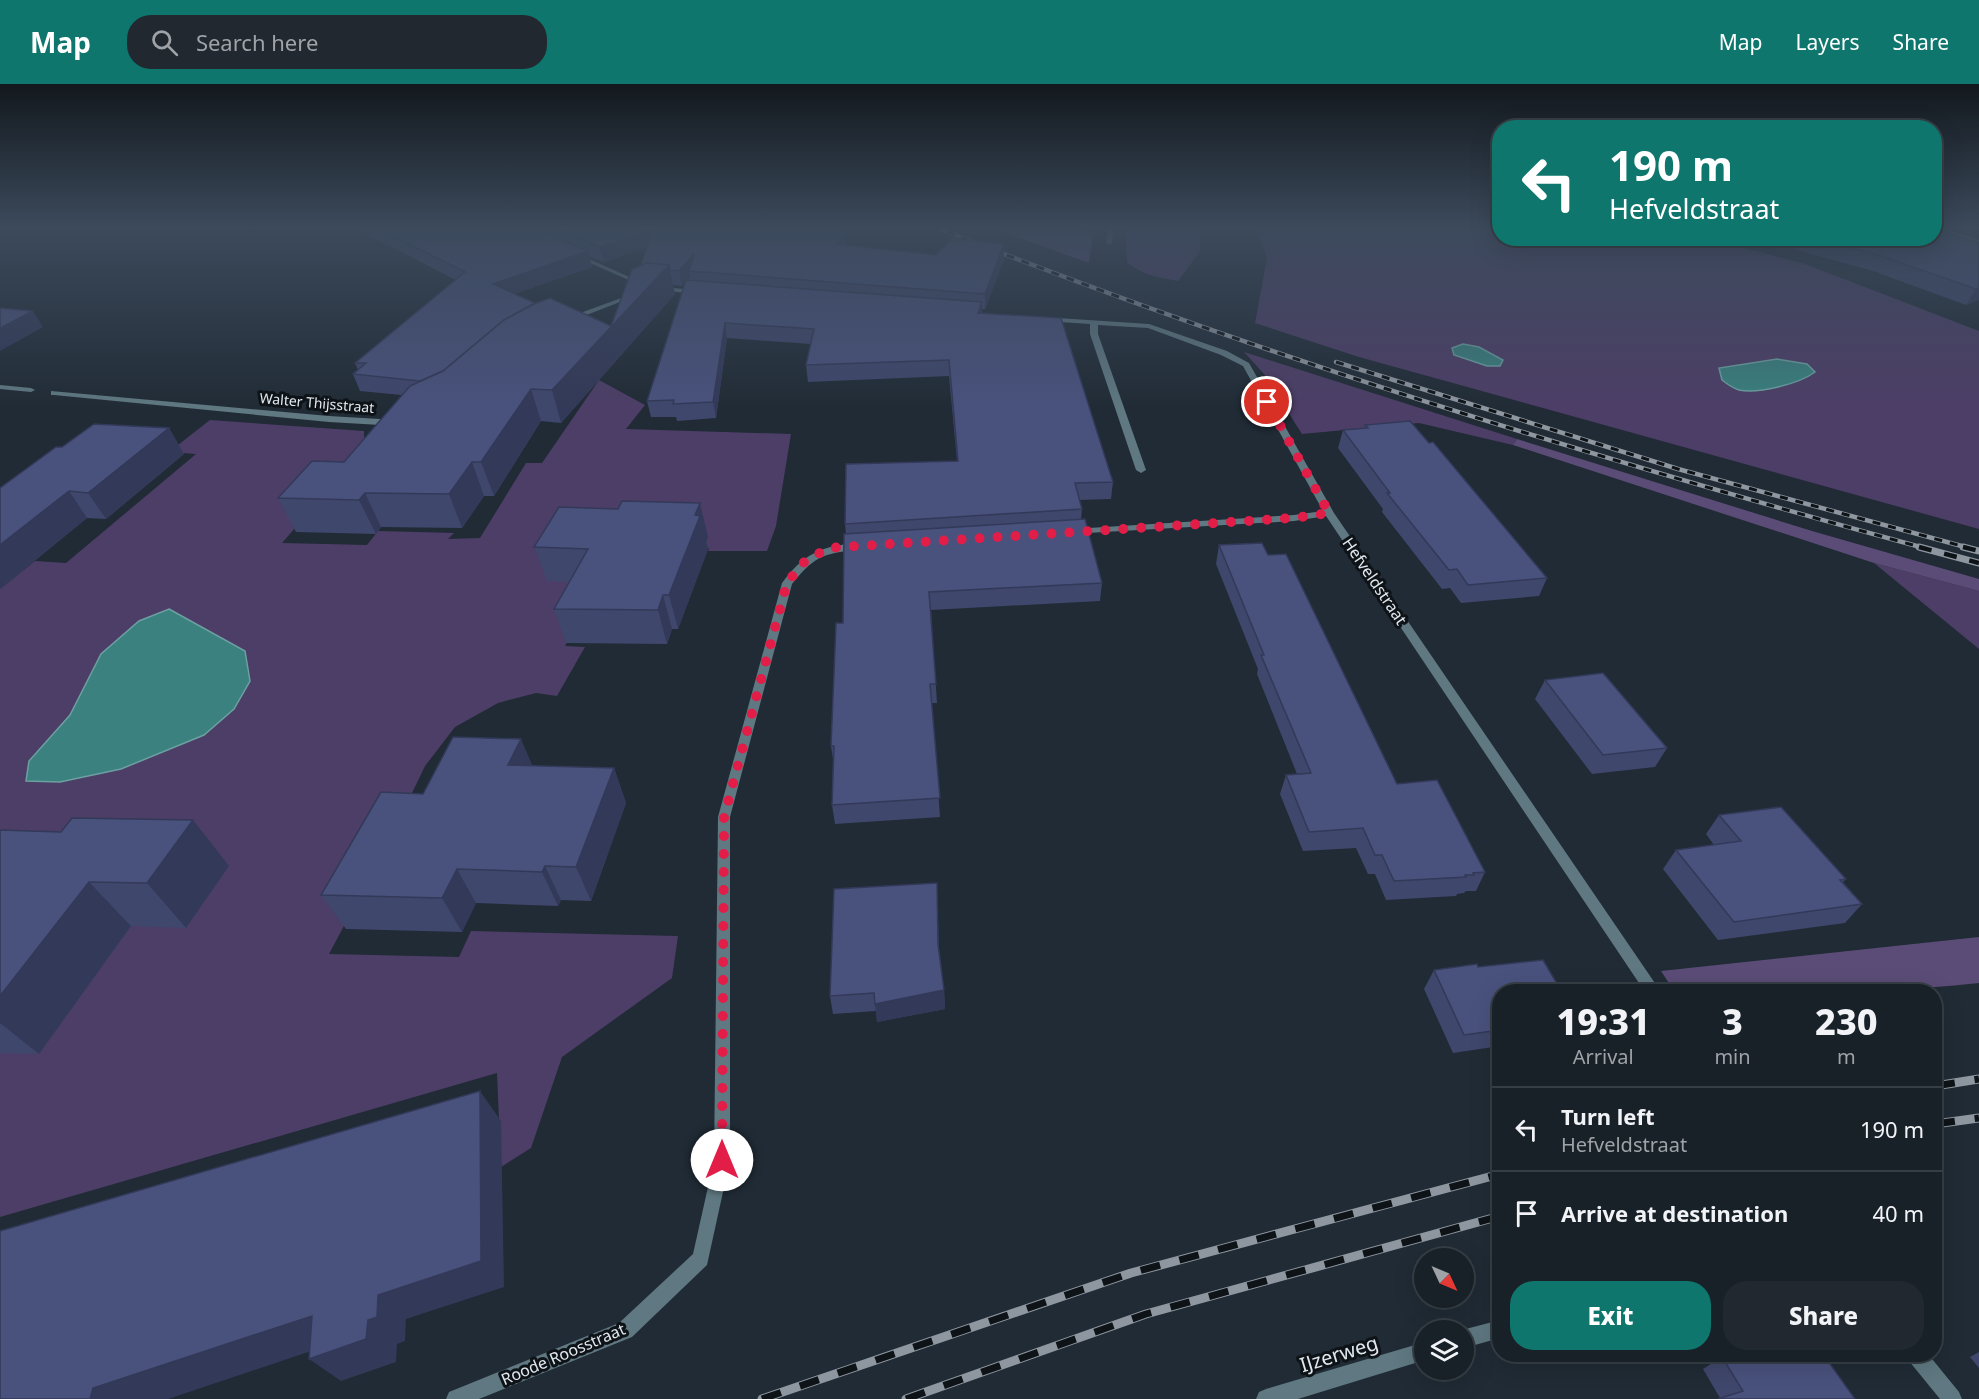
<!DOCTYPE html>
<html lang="en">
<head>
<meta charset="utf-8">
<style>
	body { margin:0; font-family:"Noto Sans",sans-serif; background:#212830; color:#f1f3f6; height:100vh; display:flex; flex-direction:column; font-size:22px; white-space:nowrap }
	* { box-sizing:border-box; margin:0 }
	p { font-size:20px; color:#9fa3a8 }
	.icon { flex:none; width:33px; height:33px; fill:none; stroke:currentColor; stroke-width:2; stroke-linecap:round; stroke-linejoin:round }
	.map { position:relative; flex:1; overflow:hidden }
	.drawer { position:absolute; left:1492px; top:900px; width:450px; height:378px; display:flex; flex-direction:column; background:#182028; border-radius:24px; box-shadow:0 6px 24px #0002,0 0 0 2px #363e45 }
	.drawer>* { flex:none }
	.banner { position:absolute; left:1492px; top:36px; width:450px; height:126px; border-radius:24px; box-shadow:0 6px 24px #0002,0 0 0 2px #363e45; background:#0f766e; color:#fff; overflow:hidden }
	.needle { width:39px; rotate:134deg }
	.controls { position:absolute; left:1414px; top:1164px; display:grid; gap:12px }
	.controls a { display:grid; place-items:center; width:60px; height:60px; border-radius:50%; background:#182028; box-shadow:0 6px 24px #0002,0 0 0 2px #363e45; font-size:30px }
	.pin { position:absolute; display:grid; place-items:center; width:51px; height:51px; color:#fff; margin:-26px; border:3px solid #fff; border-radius:50%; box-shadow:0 2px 6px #0007 }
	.me { position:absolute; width:66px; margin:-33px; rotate:0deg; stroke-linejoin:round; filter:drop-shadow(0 0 4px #0008) }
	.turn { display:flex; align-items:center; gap:21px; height:126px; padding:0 18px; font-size:27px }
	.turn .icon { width:78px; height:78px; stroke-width:2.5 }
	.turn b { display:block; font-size:42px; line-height:51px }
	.eta { display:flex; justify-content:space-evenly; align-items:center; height:102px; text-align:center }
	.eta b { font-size:36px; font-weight:800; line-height:42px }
	.button { display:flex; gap:12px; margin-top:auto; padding:12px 18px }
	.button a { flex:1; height:69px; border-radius:24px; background:#0f766e; color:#fff; font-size:24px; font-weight:800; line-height:69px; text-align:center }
	.button a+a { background:#212830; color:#f1f3f6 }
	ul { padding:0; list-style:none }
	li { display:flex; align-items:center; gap:18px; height:84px; padding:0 18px; border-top:2px solid #363e45 }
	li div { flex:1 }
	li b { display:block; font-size:22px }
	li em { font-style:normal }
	header { display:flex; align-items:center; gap:36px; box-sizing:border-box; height:84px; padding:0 30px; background:#0f766e; color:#fff }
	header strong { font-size:28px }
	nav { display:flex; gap:33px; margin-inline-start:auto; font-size:21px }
	.search { width:420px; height:54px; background:#212830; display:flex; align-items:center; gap:15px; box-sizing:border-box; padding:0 21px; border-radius:24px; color:#9fa3a8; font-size:22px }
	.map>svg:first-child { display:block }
	.green { fill:#4d3e67 }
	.forest { fill:#5b4c77 }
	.water { fill:#3a8180; stroke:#6ca0a1; stroke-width:1.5 }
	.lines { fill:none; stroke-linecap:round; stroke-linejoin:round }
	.minor { fill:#5f7881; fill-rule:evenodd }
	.rail-far2-casing { stroke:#8e969f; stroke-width:4.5 }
	.rail-far1-casing { stroke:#8e969f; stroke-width:7 }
	.rail-casing { stroke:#8e969f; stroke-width:9 }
	.rail-far2 { stroke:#0e1317; stroke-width:3; stroke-dasharray:8; stroke-linecap:butt }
	.rail-far1 { stroke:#0e1317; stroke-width:4.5; stroke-dasharray:13; stroke-linecap:butt }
	.rail { stroke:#0e1317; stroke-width:7; stroke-dasharray:20; stroke-linecap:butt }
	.wall { fill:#3f476c; fill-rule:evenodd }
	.shaded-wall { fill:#333958 }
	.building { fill:#49527d; stroke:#333958; stroke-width:1.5 }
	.route { stroke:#e11d48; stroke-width:10; stroke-dasharray:0 18 }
	.labels { text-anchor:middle; stroke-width:6; stroke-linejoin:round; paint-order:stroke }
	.far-street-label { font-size:14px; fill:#e1e8ef; stroke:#0e1317 }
	.street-label { font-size:16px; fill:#e1e8ef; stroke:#0e1317 }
	.near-street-label { font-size:20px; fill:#e1e8ef; stroke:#0e1317 }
</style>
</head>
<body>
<header>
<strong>Map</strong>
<div class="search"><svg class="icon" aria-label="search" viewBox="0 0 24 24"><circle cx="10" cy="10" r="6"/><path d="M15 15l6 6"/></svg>Search here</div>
<nav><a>Map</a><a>Layers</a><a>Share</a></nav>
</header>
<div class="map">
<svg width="1979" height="1315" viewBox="0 0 1979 1315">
	<rect width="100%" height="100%" fill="#202b35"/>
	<g class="green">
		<path d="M1125,142H1198L1201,166L1178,197C1159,194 1142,191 1127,178Z"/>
		<path d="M1255,142H1500V154L1710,155L1805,180L1979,247V445L1359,273L1255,239L1267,174Z"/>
		<path d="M1244,268L1517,355L1513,361L1419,339L1302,350L1264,290Z"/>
		<path d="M599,296L645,321L626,345L791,350L776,442L767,467H708L709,464H704L708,452L631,449L611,499L576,542L565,562L585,563L557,612L536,609L498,619L455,643L425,682L385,765L329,870L459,873L471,847L678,852L672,894L562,973L531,1064L501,1083L497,989L0,1133V505L35,477L66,479L196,370L169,368L210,336L364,347V365L282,459L367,461L378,447L454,449L448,455L480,454L526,379H542Z"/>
		<path d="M1874,479L1979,507V565Z"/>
	</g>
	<g class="forest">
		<path d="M986,142L1093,148L1089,179Z"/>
		<path d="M1517,355L1812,447L1979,495V507L1874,479L1513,361Z"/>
		<path d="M1979,853V899C1878,910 1776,908 1674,907L1661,887Z"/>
	</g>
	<g class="water">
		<path d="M1463,260L1479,263L1503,276L1500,282H1487L1454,271L1452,264Z"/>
		<path d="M1777,275L1807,280L1815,288C1799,300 1758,310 1739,306C1733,304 1727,300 1722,296L1719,284Z"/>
		<path d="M169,525L245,567L250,597L234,625L204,651L121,685L60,698L26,697L29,677L70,631L101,570L139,537Z"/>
	</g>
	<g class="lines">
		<g class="minor">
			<path d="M1108,142H1114L1112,159L1109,161L1106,159Z"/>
			<path d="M1935,142L1979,156V160L1935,146Z"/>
			<path d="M574,170H578L645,200L640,201L574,172Z"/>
			<path d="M659,203L698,206L702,208L698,210L657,206L655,205Z"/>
			<path d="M632,210L638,211L571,237L564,235Z"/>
			<path d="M1042,233L1149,240L1227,267L1249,279L1334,429L1661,908H1645L1326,432L1294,437L1070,450L1068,448L1073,445L1294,431L1323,427L1243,282L1221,271L1148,244L1098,241V250L1146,386L1141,389L1136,386L1090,250V240L1045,237L1041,235Z"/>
			<path d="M0,301L31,304L35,306L31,308L0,305Z"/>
			<path d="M51,307L329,332L380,335L395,332L399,335L380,341L329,338L54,311H51Z"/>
			<path d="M858,459L861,460V464C824,472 819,467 792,500L730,733V1076L707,1181L632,1253L479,1315H446L449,1308L619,1239L693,1170L714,1076L718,733L782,499C804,469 822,462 858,459Z"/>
			<path d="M1500,1236V1254L1464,1264V1246H1462Z"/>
			<path d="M1425,1258V1276L1298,1315H1256L1259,1308L1266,1305Z"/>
			<path d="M1907,1270H1928L1959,1308L1962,1315H1940L1909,1277Z"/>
		</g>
		<defs>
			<g id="rail-far2">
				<path d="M932,142C1255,270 1589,373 1924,464"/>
				<path d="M1336,278L1678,385L1969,464"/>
			</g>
			<g id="rail-far1">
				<path d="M1919,463L1979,479"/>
				<path d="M1963,463L1979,467"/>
			</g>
			<g id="rail">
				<path d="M1935,1002L1979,995"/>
				<path d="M1935,1040L1979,1034"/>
				<path d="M762,1315L1131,1189L1500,1090"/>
				<path d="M906,1315L1146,1230L1500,1132"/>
			</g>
		</defs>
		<use href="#rail-far2" class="rail-far2-casing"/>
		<use href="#rail-far1" class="rail-far1-casing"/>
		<use href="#rail" class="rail-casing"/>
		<use href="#rail-far2" class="rail-far2"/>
		<use href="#rail-far1" class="rail-far1"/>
		<use href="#rail" class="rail"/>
	</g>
	<g class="wall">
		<path d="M350,142H829L844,150L846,161L936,171L1004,160V175L985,225H982V229L1113,398L1111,415L1079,416L1082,425L1081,435L1102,499L1100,517L931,526L937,619H932L940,733L835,740L832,721L833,675L831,662L843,539L846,450L845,440L957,377L949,292L808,298L806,281L811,260L727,254L716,334L677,337L676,333H651L647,317L685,199L682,202L673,201L675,210L561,339L541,337L494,412H484L462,444L381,443L376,450L296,448L278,414L344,378L402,311L360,307L353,290L358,286L355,279L456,196ZM647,163L641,181L611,242L535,219L514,210L592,183L589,172L604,178Z"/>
		<path d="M1749,154H1935L1979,159V216L1966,221L1873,187L1779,161Z"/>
		<path d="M1365,341L1547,494L1539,512L1461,519L1450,504L1442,505L1382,428L1383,425L1338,364L1343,346L1364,345Z"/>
		<path d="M169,344L184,370L106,435L87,434L0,505V404L62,363Z"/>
		<path d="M708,453L706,457L708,465L678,545H672L667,560L566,559L554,525L569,498L547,497L534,463Z"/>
		<path d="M1219,461L1268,471L1397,700L1485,788L1476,807H1466L1464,809L1457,810L1456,812L1386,816L1375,790H1368L1356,764L1303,767L1280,710L1286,691L1297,690L1257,590L1258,585L1216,480Z"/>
		<path d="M1545,596L1667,664L1655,683L1592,690L1535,615Z"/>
		<path d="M533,682L614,684L626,719L591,817L561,816L558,822L476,819L462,848L346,845L321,811L423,710Z"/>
		<path d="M1719,731L1846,795L1843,798L1862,820L1845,839L1718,856L1663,785L1676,766L1714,761L1706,750Z"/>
		<path d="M0,746L229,782L186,844L131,842L39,970L0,969Z"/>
		<path d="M937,799L939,866L944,906L945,925L877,938L876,927L833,930L830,912Z"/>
		<path d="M1478,883L1500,908V962L1453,969L1424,905L1434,886Z"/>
		<path d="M1979,1268V1284L1970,1273Z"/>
		<path d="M1722,1273L1855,1315L1720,1314L1703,1285Z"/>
	</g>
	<g class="shaded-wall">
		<path d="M653,145L656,160L604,178L600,163Z"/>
		<path d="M844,150L846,165L837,160Z"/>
		<path d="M1004,160V175L985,225V210Z"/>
		<path d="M588,167L592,183L498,215L493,200Z"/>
		<path d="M694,170L689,187L690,193L682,202L679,187Z"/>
		<path d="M669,181L675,210L561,339L552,306Z"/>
		<path d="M1979,204V216L1966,221L1976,205Z"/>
		<path d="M982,218V234L978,229Z"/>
		<path d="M33,227L43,243L0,267V244Z"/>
		<path d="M725,239L727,254L716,334L713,318Z"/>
		<path d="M531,305L541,337L494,412L481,378Z"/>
		<path d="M169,344L184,370L106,435L88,409Z"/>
		<path d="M472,378L484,412L462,444L449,410Z"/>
		<path d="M69,407L87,434L0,505V461Z"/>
		<path d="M365,409L381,443L376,450L359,416Z"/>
		<path d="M700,419L708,453L706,457L708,465L678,545L669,511L695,431Z"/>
		<path d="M663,511L672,545L667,560L658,526Z"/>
		<path d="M521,655L536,690L508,681Z"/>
		<path d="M614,684L626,719L591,817L576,783Z"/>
		<path d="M193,736L229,782L186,844L147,799Z"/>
		<path d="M545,782L561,816L558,822L542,788Z"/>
		<path d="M457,785L476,819L462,848L442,814Z"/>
		<path d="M89,798L131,842L39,970L0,939V912Z"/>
		<path d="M944,906L945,925L877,938L875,920Z"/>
		<path d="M480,1007L501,1037L504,1203L406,1235L405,1257L397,1260L396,1278L341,1297L309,1275L368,1236L378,1211Z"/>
		<path d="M312,1232L344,1256L168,1315H90L93,1304Z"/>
	</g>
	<g class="building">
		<path d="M373,142H529L588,167L493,200L535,219L504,236L443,287L420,297L353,290L366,279H355L465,188Z"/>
		<path d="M550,142H829L844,150L837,160L936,171L952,154L1004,160L985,210L689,187L694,170L679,187L670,186L669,181L647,179L641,181L653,145L600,163Z"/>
		<path d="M1935,145L1979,159V204L1976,205L1881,172L1817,154H1935Z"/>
		<path d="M647,179L669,181L552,306L531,305L481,378H472L449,410L365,409L359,416L278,414L312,377L344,378L410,302L443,287L504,236L534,220L550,214L611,242L632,185Z"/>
		<path d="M686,196L982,218L978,229L1061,234L1113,398L1075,399L1082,425L845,440L846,380L958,377L949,276L806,281L814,245L725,239L713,318L673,320L674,316L647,317Z"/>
		<path d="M0,224L33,227L0,244Z"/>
		<path d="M1410,337L1429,359L1433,358L1547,494L1468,501L1457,485L1449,486L1387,409H1390L1343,346L1368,344L1365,341Z"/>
		<path d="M94,340L169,344L88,409L69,407L0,461V404L56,363H62Z"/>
		<path d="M622,417L700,419L695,431L700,432L669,511H663L658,526L554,525L588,465L534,463L559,423L618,425Z"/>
		<path d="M1085,435L1102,499L929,508L936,600H930L940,714L832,721L834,662H831L836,539H843L844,450Z"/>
		<path d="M1262,459L1268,471L1286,470L1397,700L1437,696L1485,788L1473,789L1474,791H1465L1466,793L1394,797L1382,771H1375L1363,744L1309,748L1286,691L1311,689L1261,571H1264L1219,461Z"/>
		<path d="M1603,589L1667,664L1603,671L1545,596Z"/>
		<path d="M453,653L521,655L508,681L614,684L576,783L545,782L542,788L457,785L442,814L321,811L381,708L423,710Z"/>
		<path d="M1781,723L1846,795L1840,796L1862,820L1734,838L1676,766L1741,757L1719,731Z"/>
		<path d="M72,734L193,736L147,799L89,798L0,912V746L61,748Z"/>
		<path d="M937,799L938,860L944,906L875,920L874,909L830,912L834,805Z"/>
		<path d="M1543,876L1562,908H1500V946L1464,951L1434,886L1477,880L1478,883Z"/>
		<path d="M480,1007L481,1177L378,1211L377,1233L368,1236L366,1255L309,1275L312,1232L93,1304L90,1315H0V1147Z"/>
		<path d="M1731,1270H1823L1855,1315H1718L1743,1307L1722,1273Z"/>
	</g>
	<linearGradient id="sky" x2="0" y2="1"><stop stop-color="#12181d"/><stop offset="0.44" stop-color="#3c4a5c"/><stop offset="1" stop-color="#3c4a5c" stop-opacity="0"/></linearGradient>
	<rect width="1979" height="326" fill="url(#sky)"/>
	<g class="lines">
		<path class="route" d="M722,1076L724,733L787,499L803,479L828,464L1294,434L1329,429L1267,318"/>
	</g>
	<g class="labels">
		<g class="far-street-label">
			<text transform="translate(317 319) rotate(5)" y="5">Walter Thijsstraat</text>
		</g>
		<g class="street-label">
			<text transform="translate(1375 497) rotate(56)" y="6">Hefveldstraat</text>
			<text transform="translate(563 1270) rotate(-23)" y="6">Roode Roosstraat</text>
		</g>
		<g class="near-street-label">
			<text transform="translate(1339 1270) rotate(-17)" y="7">IJzerweg</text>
		</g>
	</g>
</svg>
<div class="controls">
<a><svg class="needle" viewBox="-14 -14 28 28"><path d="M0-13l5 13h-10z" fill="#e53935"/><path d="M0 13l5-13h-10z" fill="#9fa3a8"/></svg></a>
<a><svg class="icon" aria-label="layers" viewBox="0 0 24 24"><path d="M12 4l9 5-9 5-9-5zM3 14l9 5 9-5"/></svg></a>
</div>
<div class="pin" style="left:1267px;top:318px;background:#d93025"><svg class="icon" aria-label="arrive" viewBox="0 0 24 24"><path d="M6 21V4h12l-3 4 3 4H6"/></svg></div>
<svg class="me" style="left:722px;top:1076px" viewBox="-20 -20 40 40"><circle r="19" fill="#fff"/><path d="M0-13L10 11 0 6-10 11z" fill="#e11d48"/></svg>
<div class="banner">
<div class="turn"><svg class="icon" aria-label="left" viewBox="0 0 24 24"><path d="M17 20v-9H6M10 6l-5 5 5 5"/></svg><div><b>190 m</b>Hefveldstraat</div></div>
</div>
<section class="drawer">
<div class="eta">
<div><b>19:31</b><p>Arrival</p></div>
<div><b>3</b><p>min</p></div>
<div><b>230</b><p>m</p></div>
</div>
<ul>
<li><svg class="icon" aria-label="left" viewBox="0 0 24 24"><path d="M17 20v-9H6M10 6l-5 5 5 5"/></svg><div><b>Turn left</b><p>Hefveldstraat</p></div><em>190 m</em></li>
<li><svg class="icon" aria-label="arrive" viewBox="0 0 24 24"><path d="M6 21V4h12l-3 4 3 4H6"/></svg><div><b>Arrive at destination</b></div><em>40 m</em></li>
</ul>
<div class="button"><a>Exit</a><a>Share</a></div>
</section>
</div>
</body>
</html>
